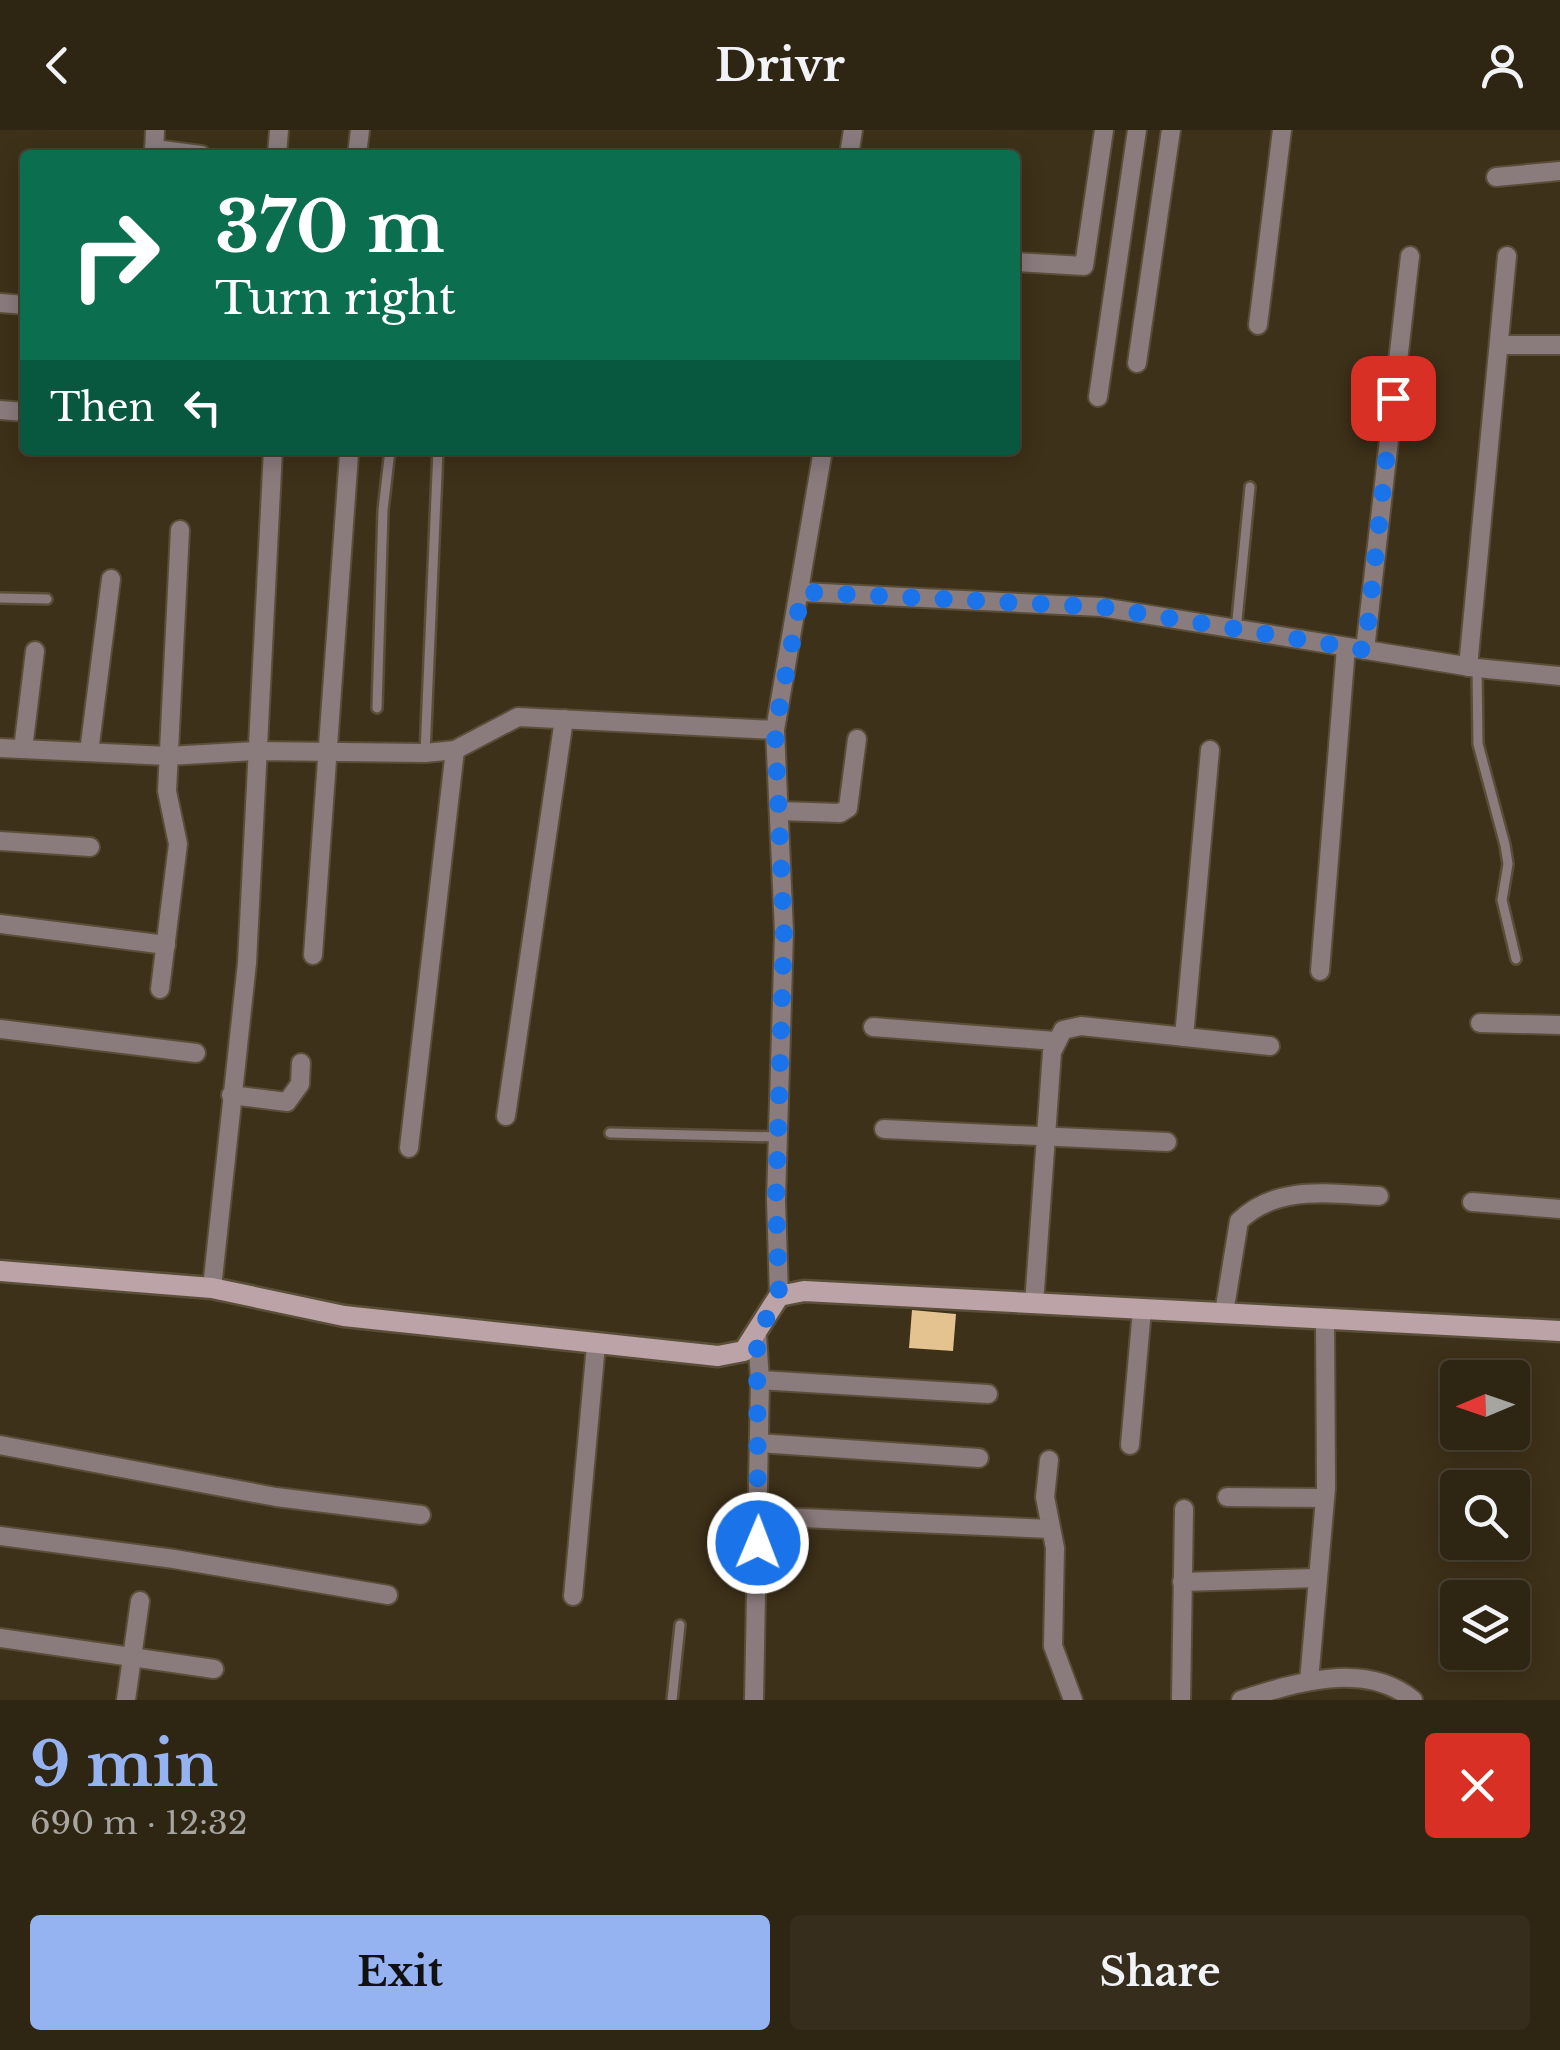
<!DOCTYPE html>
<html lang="en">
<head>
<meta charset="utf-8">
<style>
	body { margin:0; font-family:"Libre Baskerville",serif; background:#362d1c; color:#f1f3f6; height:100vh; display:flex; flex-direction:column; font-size:38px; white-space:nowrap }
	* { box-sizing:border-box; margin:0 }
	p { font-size:32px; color:#a7a5a0 }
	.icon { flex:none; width:55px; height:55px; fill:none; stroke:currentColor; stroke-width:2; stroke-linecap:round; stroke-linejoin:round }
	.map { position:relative; height:1570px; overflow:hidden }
	.sheet { display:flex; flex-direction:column; background:#2e2513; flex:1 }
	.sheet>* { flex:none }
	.banner { position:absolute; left:20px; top:20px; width:1000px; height:305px; border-radius:10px; box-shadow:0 5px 25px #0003,0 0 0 2px #494233; background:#0b6e4f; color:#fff; overflow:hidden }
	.needle { width:65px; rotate:268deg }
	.buttons { position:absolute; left:1440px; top:1230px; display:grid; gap:20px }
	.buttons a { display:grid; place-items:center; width:90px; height:90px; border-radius:10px; background:#2e2513; box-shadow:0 5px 25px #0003,0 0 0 2px #494233; font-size:50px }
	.pin { position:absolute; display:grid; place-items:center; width:85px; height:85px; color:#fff; margin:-42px; border-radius:20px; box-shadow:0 5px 15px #0006 }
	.me { position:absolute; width:110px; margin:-55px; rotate:1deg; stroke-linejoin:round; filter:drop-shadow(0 0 8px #0008) }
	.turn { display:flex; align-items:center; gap:35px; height:210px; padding:0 30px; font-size:45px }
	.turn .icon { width:130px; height:130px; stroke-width:2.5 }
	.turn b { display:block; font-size:70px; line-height:85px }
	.then { display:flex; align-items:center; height:95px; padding:0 30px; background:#0003; gap:20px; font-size:38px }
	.round { display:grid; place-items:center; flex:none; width:105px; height:105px; border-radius:10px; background:#362d1c }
	.summary { display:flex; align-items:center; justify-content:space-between; height:170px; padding:0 30px }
	h1 { font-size:60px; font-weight:700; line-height:75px; color:#95b2f1 }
	.primary-button { display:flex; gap:20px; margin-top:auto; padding:20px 30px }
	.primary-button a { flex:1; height:115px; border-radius:10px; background:#95b2f1; color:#111; font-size:40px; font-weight:700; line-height:115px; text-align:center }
	.primary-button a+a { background:#362d1c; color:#f1f3f6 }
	header { display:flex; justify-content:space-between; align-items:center; height:130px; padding:0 30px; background:#2e2513; font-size:45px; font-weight:700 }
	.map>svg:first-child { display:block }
	.building { fill:#e5c390 }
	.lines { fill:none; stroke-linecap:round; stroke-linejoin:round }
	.lane-casing { stroke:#5a4e38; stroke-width:14 }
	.street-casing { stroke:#5a4e38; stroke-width:22 }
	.secondary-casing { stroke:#5a4e38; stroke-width:25 }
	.lane { stroke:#8a7b7d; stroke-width:9 }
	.street { stroke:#8a7b7d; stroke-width:18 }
	.secondary { stroke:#bba3a7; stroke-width:20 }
	.route { stroke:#1a73e8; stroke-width:18; stroke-dasharray:0 32.4 }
</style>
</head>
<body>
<header><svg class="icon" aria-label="back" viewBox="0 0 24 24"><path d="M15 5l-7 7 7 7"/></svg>Drivr<svg class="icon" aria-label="person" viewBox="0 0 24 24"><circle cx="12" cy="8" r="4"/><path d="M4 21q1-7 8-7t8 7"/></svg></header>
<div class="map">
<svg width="1560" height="1570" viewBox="0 0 1560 1570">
	<rect width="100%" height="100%" fill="#3e3119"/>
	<path class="building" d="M912,1180L956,1184L953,1221L909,1218Z"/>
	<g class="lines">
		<defs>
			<g id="lane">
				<path d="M0,468L47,469"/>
				<path d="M1236,500L1250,357"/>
				<path d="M1477,538L1478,614L1505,715L1508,734L1502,770L1516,829"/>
				<path d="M377,578L383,380L390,320"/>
				<path d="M425,623L438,320"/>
				<path d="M610,1003L778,1007"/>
				<path d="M672,1570L680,1495"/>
			</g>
			<g id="street">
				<path d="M154,19L201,25"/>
				<path d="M154,25L155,0"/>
				<path d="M277,25L279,0"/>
				<path d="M357,25L360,0"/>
				<path d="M849,25L853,0"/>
				<path d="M1496,47L1560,41"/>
				<path d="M1015,132L1084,136L1104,0"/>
				<path d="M0,173L25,175"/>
				<path d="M1258,195L1282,0"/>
				<path d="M1499,215H1560"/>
				<path d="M1137,233L1171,0"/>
				<path d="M1098,267L1137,0"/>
				<path d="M0,280L25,282"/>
				<path d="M802,462L1101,477L1477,538L1560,546"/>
				<path d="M1365,520L1410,126"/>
				<path d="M1468,537L1507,126"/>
				<path d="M775,600L823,320"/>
				<path d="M0,618L168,626L256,621L425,623L455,620L518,587L775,600L784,802L776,1070L779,1166"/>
				<path d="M23,619L35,521"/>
				<path d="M89,622L111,449"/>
				<path d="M780,681L840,683L848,678L857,609"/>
				<path d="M0,711L90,717"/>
				<path d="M0,794L166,815"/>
				<path d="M313,825L349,324"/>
				<path d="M1320,841L1346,517"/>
				<path d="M160,859L178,714L167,661L180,400"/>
				<path d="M1480,893L1560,895"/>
				<path d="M873,897L1055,911"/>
				<path d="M0,899L196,923"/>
				<path d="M1184,907L1210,620"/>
				<path d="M231,965L287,972L300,954L301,933"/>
				<path d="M506,986L564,589"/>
				<path d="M884,999L1167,1012"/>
				<path d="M409,1018L455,620"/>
				<path d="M1472,1072L1560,1079"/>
				<path d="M212,1158L247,833L273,320"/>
				<path d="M1034,1174L1052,922L1063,900L1081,896L1270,916"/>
				<path d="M1224,1183L1239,1091C1278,1054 1328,1064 1379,1066"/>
				<path d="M760,1250L988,1264"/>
				<path d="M759,1313L979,1328"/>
				<path d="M0,1315L276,1367L421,1385"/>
				<path d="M1130,1315L1142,1180"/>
				<path d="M1049,1330L1045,1367L1055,1418L1053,1516L1073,1570"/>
				<path d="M1227,1367L1325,1368"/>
				<path d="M758,1386L1050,1399"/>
				<path d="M0,1406L174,1429L388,1465"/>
				<path d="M1182,1452L1316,1448"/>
				<path d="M573,1466L596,1215"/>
				<path d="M0,1508L214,1539"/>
				<path d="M1309,1551L1326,1358L1325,1189"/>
				<path d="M126,1570L140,1471"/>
				<path d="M754,1570L760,1250L757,1205"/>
				<path d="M1181,1570L1184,1379"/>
				<path d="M1241,1570C1294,1553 1365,1530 1413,1570"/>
			</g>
			<path id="secondary" d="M0,1141L212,1158L344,1186L718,1226L744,1221L779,1166L804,1161L1560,1201"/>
		</defs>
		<use href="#lane" class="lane-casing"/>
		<use href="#street" class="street-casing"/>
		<use href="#secondary" class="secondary-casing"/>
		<use href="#lane" class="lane"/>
		<use href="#street" class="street"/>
		<use href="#secondary" class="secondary"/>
	</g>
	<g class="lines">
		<path class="route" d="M758,1413L757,1205L779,1166L776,1070L784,802L775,600L802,462L1102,477L1365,520L1393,268"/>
	</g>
</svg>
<div class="buttons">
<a><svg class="needle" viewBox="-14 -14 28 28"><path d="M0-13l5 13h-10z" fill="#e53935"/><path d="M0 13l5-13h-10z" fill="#a7a5a0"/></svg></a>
<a><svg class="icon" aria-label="search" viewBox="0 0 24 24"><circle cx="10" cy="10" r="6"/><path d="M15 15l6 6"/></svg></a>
<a><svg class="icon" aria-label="layers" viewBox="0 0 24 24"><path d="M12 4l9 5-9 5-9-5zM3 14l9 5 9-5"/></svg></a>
</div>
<div class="pin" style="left:1393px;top:268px;background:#d93025"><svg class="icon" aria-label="arrive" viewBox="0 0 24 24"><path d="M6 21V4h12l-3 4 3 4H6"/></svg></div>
<svg class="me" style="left:758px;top:1413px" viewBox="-20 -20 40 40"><circle r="17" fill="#1a73e8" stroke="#fff" stroke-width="3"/><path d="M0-11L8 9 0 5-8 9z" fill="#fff"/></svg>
<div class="banner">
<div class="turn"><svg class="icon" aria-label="right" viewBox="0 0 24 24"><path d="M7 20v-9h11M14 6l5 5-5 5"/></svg><div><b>370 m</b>Turn right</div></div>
<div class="then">Then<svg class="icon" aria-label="left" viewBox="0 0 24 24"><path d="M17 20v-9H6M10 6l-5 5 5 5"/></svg></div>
</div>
</div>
<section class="sheet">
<div class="summary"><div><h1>9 min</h1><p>690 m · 12:32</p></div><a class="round" style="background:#d93025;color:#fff"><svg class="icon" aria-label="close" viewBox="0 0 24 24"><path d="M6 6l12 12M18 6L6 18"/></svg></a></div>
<div class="primary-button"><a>Exit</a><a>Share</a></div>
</section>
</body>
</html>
